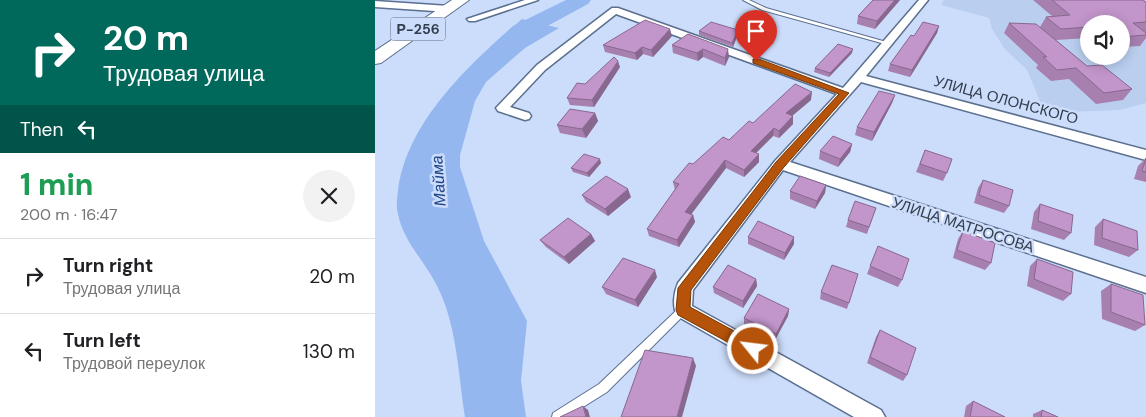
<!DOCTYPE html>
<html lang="en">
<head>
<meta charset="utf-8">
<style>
	body { margin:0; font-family:"DM Sans",sans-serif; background:#f2f2f2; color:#202124; height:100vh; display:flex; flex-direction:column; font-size:19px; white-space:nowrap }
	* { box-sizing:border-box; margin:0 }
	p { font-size:16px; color:#757577 }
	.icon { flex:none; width:28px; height:28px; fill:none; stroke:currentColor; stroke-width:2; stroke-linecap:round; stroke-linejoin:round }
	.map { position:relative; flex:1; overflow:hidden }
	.drawer { display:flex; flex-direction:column; background:#fff; width:375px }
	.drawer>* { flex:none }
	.banner { background:#00695c; color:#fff; overflow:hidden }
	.buttons { position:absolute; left:705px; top:15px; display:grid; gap:10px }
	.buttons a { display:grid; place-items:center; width:50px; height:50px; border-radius:50%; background:#fff; box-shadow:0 2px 12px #0003; font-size:25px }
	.pin { position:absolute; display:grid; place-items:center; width:42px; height:42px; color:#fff; margin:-51px -21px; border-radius:50% 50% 50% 0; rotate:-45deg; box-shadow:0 0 5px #0007 }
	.pin .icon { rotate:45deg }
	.me { position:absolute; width:55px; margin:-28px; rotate:299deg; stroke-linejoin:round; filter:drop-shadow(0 0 4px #0008) }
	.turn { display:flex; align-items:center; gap:18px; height:105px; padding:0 20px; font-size:22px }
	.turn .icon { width:65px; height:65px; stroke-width:2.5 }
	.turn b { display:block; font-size:35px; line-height:42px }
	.then { display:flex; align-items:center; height:48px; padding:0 20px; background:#0003; gap:10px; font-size:19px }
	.round { display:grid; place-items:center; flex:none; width:52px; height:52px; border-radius:26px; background:#f2f2f2 }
	.headline { display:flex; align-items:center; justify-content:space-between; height:85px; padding:0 20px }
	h1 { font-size:30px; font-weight:800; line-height:38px; color:#1e9e55 }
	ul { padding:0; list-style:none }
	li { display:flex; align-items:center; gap:15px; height:75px; padding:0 20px; border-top:1px solid #e0e0e0 }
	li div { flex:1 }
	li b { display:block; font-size:19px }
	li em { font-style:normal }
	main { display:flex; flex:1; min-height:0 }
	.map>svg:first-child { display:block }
	.built { fill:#bacff0; fill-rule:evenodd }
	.water { fill:#95b7f0 }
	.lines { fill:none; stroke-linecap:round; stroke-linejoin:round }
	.river { fill:#95b7f0; fill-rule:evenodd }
	.service-casing { stroke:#5b6f8f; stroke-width:2 }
	.minor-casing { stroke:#5b6f8f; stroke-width:3 }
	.primary-casing { stroke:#5b6f8f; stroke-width:2 }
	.service { fill:#fff; fill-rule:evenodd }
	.minor { fill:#fff; fill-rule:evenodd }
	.primary { fill:#fff; fill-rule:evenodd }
	.wall { fill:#a780af }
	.shaded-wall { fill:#88688e }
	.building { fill:#c295cb; stroke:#88688e }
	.route { fill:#b45309; stroke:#753606 }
	.labels { text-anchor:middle; stroke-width:5; stroke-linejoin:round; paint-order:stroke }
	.shield { fill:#ccddfb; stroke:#626d80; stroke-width:1 }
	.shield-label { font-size:14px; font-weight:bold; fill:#343d4c }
	.street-label { font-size:15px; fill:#343d4c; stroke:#ccddfb }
	.water-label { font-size:16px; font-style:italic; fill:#1e4486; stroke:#ccddfb }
</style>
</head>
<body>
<main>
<section class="drawer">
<div class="banner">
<div class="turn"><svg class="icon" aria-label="right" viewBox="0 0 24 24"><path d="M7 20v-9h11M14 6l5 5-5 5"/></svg><div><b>20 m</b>Трудовая улица</div></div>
<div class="then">Then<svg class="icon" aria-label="left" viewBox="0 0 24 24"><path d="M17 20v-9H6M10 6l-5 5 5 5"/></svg></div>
</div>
<div class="headline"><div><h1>1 min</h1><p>200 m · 16:47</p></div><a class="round"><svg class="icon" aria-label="close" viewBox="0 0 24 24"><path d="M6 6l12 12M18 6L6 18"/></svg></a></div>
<ul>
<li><svg class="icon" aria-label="right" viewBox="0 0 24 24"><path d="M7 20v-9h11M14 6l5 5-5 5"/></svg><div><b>Turn right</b><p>Трудовая улица</p></div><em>20 m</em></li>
<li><svg class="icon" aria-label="left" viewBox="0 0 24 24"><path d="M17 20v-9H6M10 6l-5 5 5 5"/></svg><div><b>Turn left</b><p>Трудовой переулок</p></div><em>130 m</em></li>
</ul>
</section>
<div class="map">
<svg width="771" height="417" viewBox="0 0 771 417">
	<rect width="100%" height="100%" fill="#ccddfb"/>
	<path class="built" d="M569,0H766L771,2V103L744,110L670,113L652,70L629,48L617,29L614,18L566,5ZM714,24H746V56H714Z"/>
	<path class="water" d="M147,19L184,28L150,48L111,82L100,101L85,155V167L109,241L152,321L146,381L151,417H90C83,373 82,323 61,284C49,260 28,241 23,214C21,207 22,198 23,191C31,122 96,62 147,19Z"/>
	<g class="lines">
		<path class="river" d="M191,0H216L213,4L154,36L134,52L126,54L118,52L115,47L138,26Z"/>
		<defs>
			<g id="service">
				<path d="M368,0H374L391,8L515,43L510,44L387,10Z"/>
				<path d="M308,306L311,307L312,310L311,313L232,392L192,417H177L178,413L224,384L305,307Z"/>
			</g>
			<g id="minor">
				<path d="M150,0H163L100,21H94L92,19Z"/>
				<path d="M544,0H553L491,76L771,150V160L486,82L415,162L771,277V293L408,170L318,290L317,306L506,410L510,417H479L302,316C297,306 299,292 303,283L400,161L462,94L241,14L170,70L135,107L154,113L156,116L154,119L150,120L123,111L121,108L162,65L237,8H243L468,88Z"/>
				<path d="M0,1L74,6L79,9L74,12L0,7Z"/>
			</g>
			<path id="primary" d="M77,0H94L6,63L0,64V51Z"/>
		</defs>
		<use href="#service" class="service-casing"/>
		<use href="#minor" class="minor-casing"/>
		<use href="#primary" class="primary-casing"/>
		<use href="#service" class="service"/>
		<use href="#minor" class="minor"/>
		<use href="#primary" class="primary"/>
	</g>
	<g class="wall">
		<path d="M498,0H525L500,29L482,24L483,16Z"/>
		<path d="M658,0H768L771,2V38L765,46L746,47V24H714V38L681,40L712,66L757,89L748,100L721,104L694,79L676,81L661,68L663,65L629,33L634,23L665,27L671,17L677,16Z"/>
		<path d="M564,26L562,33L535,77L513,71L515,64L539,36Z"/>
		<path d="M363,30V34L358,47L324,35V31Z"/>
		<path d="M313,34L354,57L350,66L328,57L323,61L298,53L297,45Z"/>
		<path d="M297,36L278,57L268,54L262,60L230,52L228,45Z"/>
		<path d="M477,53L454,77L439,72L440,68Z"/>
		<path d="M245,67L219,107L195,105L192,98L210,84Z"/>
		<path d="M520,95L517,103L497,141L480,135L482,127Z"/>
		<path d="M436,100L417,116H418V124L404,138L398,136L381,153L384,162L369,177L351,168L316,214L318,215L320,222L304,247L274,236L272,229L300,190L298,182L318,164L378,123Z"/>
		<path d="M220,113L223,121L211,138L185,133L182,125Z"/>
		<path d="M477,144L475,152L463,167L444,159L445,151Z"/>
		<path d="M550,150L572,173L568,181L541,172Z"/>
		<path d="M771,158V182L759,179L763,166Z"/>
		<path d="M226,163L214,177L198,172L196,168Z"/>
		<path d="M608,180L634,206L629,213L599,203L603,188Z"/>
		<path d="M451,185L450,193L440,209L415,199V191Z"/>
		<path d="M207,195L256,197L233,216L211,202Z"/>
		<path d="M665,204L696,233L689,240L656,229L659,212Z"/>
		<path d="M501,208L492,234L471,227L473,220Z"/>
		<path d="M728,219L763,250L754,257L719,245L720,227Z"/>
		<path d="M588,231L616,263L610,270L578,258L583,239Z"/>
		<path d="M216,234L220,241L194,264L171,247L165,240Z"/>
		<path d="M373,237H419V244L409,260L373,244Z"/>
		<path d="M503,246L527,280L523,287L492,274Z"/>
		<path d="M662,259L696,294L688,301L652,286L655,266Z"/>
		<path d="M483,274L472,309L445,299L446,292Z"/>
		<path d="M282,277L263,307L231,294L227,287Z"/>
		<path d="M381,279L382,286L368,308L339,293L338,287Z"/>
		<path d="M736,284L770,325L760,331L727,319L726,291Z"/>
		<path d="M414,309L413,316L400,340L369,324V318Z"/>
		<path d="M505,330L532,375L528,381L492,363L501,337Z"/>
		<path d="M598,401L630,417H589L591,406Z"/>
		<path d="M667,410L683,417H658V414Z"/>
	</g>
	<g class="shaded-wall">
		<path d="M520,0H525L500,29L502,21Z"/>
		<path d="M564,26L562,33L535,77L537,70Z"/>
		<path d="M295,29L297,36L278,57L276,50Z"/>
		<path d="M363,30V34L358,47L357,43Z"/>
		<path d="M267,47L268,54L262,60L260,53Z"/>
		<path d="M328,49V57L323,61L322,53Z"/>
		<path d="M353,49L354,57L350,66V58Z"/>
		<path d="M478,49L477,53L454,77L455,73Z"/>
		<path d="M243,61L245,67L219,107L217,100Z"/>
		<path d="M437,92L436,100L411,121V113Z"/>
		<path d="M520,95L517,103L497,141L499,132Z"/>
		<path d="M220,113L223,121L211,138L207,129Z"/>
		<path d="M418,116V124L404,138V131Z"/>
		<path d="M399,128L398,136L376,158V151Z"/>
		<path d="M477,144L475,152L463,167L465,159Z"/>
		<path d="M384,154V162L369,177V170Z"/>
		<path d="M225,159L226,163L214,177L212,173Z"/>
		<path d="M350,160L351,168L312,220L310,212Z"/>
		<path d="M451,185L450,193L440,209L442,201Z"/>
		<path d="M253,189L256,197L233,216L230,209Z"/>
		<path d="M318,215L320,222L304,247L302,240Z"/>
		<path d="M216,234L220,241L194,264L189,257Z"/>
		<path d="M419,237V244L409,260L410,253Z"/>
		<path d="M280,270L282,277L263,307L260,300Z"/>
		<path d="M381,279L382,286L368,308V301Z"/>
		<path d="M414,309L413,316L400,340L401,334Z"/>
		<path d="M318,358L321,366L307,417H302Z"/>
		<path d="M208,406L213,410L215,417H211Z"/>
	</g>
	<g class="building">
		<path d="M498,0H520L502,21L483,16Z"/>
		<path d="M677,0H768L771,2V22L758,23L771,33V35L746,37V24H714V27L686,29L671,17L695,15Z"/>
		<path d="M270,20L295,29L276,50L267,47L260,53L228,45Z"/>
		<path d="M336,22L363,30L357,43L324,31Z"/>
		<path d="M548,22L564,26L537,70L515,64L536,35L539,36Z"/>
		<path d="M634,23L661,24L712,66L727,65L757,89L729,93L701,68L682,70L668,57H672Z"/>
		<path d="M313,34L353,49L350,58L328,49L322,53L297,45Z"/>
		<path d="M463,44L478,49L455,73L440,68Z"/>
		<path d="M239,57L243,61L217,100L192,98L202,83L210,84Z"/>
		<path d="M420,84L437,92L411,113L418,116L404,131L399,128L376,151L384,154L369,170L350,160L310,212L318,215L302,240L272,229L304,184L298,182L314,163L318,164L348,137L354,140L374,121L378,123Z"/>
		<path d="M504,91L520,95L499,132L482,127Z"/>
		<path d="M195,109L220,113L207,129L182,125Z"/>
		<path d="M458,136L477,144L465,159L445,151Z"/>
		<path d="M550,150L577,159L572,173L545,164Z"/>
		<path d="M209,154L225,159L212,173L196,168Z"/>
		<path d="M771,158V172L767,171Z"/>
		<path d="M231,176L253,189L230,209L207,195Z"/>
		<path d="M425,176L451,185L442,201L415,191Z"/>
		<path d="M608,180L638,190L634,206L604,195Z"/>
		<path d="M480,201L501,208L494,227L473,220Z"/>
		<path d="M665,204L698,215L696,233L663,221Z"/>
		<path d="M193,218L216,234L189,257L165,240Z"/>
		<path d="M728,219L762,231L763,250L727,238Z"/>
		<path d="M383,221L419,237L410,253L373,237Z"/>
		<path d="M588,231L620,243L616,263L582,250Z"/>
		<path d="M503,246L534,259L527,280L495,266Z"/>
		<path d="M248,258L280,270L260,300L227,287Z"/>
		<path d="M662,259L698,272L696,294L659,279Z"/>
		<path d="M353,265L381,279L368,301L338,287Z"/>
		<path d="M457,265L483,274L474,303L446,292Z"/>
		<path d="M736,284L768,295L770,325L736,312Z"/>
		<path d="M383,294L414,309L401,334L369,318Z"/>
		<path d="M505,330L541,348L532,375L495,357Z"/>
		<path d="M270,350L318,358L302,417H246Z"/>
		<path d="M598,401L630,417H595Z"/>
		<path d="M208,406L211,417H185Z"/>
		<path d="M667,410L683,417H666Z"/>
	</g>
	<path class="route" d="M378,59H384L474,93L409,167L316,290L315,307L383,344L385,349L383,354L378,356L303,315L301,310L303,288L401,162L464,94L378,63Z"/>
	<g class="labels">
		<rect class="shield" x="15.5" y="17.5" width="55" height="23" rx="4"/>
		<g class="shield-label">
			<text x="43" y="34">Р-256</text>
		</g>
		<g class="street-label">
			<text transform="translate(631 100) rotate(15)" y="5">УЛИЦА ОЛОНСКОГО</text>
			<text transform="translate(588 225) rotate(18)" y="5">УЛИЦА МАТРОСОВА</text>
		</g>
		<g class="water-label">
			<text transform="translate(63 181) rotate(-94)" y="6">Майма</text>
		</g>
	</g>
</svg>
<div class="buttons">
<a><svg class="icon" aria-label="sound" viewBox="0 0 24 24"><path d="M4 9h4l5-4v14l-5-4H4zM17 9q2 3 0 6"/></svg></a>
</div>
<div class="pin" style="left:381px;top:61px;background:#d93025"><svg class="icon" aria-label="arrive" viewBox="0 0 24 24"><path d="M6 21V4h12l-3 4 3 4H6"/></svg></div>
<svg class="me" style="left:378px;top:349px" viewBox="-20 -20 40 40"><circle r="17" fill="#b45309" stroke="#fff" stroke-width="3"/><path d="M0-11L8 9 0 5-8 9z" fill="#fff"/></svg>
</div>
</main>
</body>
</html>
